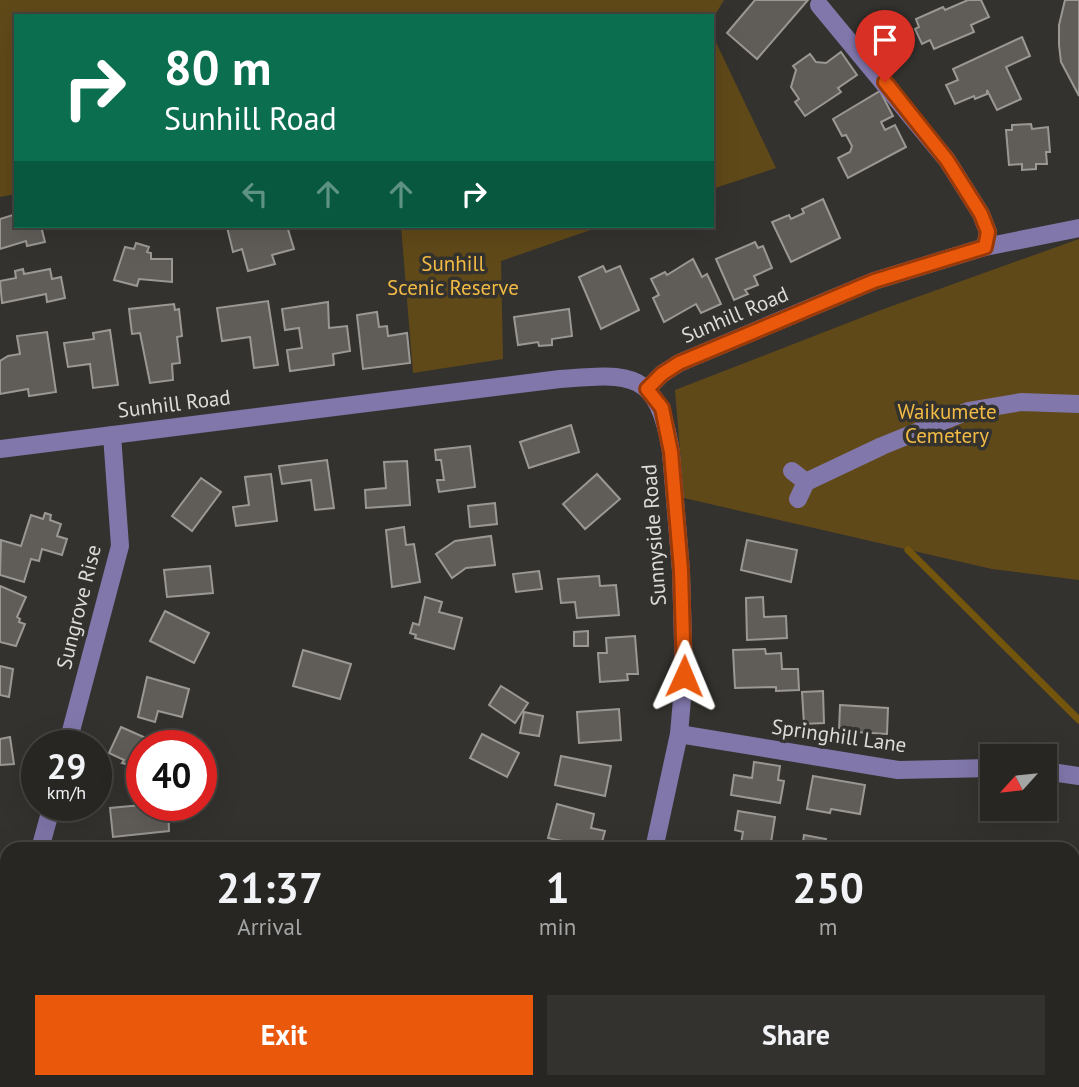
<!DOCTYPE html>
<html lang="en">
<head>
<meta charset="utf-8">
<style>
	body { margin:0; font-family:"PT Sans",sans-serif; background:#33322f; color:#f1f3f6; height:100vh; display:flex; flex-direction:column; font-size:26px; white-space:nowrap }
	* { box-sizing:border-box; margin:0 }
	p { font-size:23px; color:#a4a5a5 }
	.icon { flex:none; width:38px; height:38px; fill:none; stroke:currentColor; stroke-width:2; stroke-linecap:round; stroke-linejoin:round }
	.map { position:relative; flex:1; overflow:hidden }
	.drawer { position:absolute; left:0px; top:842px; width:1080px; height:247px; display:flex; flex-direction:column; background:#272622; border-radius:21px 21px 0 0; box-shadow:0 7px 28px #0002,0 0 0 2px #434340 }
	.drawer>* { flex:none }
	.guide { position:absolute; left:14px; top:14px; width:700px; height:214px; border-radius:0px; box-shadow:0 7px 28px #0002,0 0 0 2px #434340; background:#0b6e4f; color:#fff; overflow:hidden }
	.needle { width:46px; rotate:243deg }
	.buttons { position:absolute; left:980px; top:744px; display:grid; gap:14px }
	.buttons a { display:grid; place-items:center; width:77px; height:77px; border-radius:0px; background:#272622; box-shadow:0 7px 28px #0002,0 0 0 2px #434340; font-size:35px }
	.speed { position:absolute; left:21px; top:730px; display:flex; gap:14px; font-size:35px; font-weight:700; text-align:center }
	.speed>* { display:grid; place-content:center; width:91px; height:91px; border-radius:50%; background:#272622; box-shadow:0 7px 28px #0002,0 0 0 2px #434340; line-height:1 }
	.speed small { font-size:18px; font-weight:400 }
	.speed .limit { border:10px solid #d22; background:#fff; color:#111 }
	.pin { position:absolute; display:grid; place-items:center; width:60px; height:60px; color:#fff; margin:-72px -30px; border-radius:50% 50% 50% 0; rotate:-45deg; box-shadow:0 0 7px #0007 }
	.pin .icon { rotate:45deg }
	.me { position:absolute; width:77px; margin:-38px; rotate:1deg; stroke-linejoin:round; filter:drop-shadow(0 0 5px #0008) }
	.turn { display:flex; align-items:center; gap:24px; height:147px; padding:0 35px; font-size:32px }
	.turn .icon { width:91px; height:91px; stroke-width:2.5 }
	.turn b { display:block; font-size:49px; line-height:60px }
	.lanes { display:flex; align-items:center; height:66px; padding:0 35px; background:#0003; justify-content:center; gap:35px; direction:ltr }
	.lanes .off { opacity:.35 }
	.eta { display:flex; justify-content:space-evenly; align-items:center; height:119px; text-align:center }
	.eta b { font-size:42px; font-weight:700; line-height:49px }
	.action { display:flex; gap:14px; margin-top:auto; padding:14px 35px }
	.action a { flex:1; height:80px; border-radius:0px; background:#ea580c; color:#fff; font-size:28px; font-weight:700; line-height:80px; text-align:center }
	.action a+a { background:#33322f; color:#f1f3f6 }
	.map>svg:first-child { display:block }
	.green { fill:#604919 }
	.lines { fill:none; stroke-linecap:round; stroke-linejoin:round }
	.stream { stroke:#74550d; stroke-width:7 }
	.building { fill:#605d59; stroke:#9b9894; stroke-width:2 }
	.minor { stroke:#8177ab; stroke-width:18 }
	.route-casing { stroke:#983908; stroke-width:18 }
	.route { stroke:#ea580c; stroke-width:12 }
	.labels { text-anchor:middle; stroke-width:7; stroke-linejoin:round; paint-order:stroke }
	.park-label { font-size:21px; fill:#f2bb45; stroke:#34322e }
	.street-label { font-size:21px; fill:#dddcd9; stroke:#34322e }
</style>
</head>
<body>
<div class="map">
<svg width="1079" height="1087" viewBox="0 0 1079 1087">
	<rect width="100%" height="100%" fill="#34322e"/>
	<g class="green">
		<path d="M0,0H724L712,20V16H16V194L0,197Z"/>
		<path d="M712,34L776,168L712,189Z"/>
		<path d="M401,226H602L501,261L503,359L413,373Z"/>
		<path d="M1079,239V580L992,569L684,498L675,390L881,310Z"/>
	</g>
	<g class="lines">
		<path class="stream" d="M908,550L1079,720"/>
	</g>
	<g class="building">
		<path d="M755,0H808L757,59L727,33Z"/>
		<path d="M968,0H981L989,17L971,25L974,32L934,49L930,40L922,44L915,29L919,27L916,19L943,7L945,10Z"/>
		<path d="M1065,0H1079V96L1061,62L1059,45V25Z"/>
		<path d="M1022,37L1030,56L1006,67L1021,99L997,110L987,90V94L975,99L974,96L955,104L946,85L958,80L953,69Z"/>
		<path d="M841,52L857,75L838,88L841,92L805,116L795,102L799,99L791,87L796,70L793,66L810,54L816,62L826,63Z"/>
		<path d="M880,91L893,116L881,122L885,130L895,125L906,147L848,178L838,158L850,152L852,146L846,135L842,136L833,119Z"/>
		<path d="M1031,124L1032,129L1048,127L1050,152H1046L1047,164H1036V169L1022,170V164L1009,165L1006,130H1012V125Z"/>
		<path d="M823,199L840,238L791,262L772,222L789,215L791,219L804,213L802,209Z"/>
		<path d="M16,214V226H41L45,242L27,246L26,241L0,249V219Z"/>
		<path d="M253,226H287L294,249L272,255L275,264L248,271L242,249L233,252L227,227Z"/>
		<path d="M755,242L758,248L763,246L772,268L754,276L758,285L745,290L748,294L734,300L716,259Z"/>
		<path d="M136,243L149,247L147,252L151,253V259H172V282L139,279L137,286L114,280L125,247L134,249Z"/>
		<path d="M693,259L702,277L707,274L721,304L701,313L696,304L664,322L653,298L659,295L651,279L665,272L667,275Z"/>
		<path d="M603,266L606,272L620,266L639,310L601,329L579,277Z"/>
		<path d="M23,269L24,274L50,269L52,279L61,277L65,298L47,302L46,294L2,303L0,281L16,278L15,271Z"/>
		<path d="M268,301L278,365L254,368L250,337L222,341L217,308Z"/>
		<path d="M328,302L329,328L347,326L350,351L333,354L334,365L290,371L287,350L302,348L299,328L285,330L282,309Z"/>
		<path d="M174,304L175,310L179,309L182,336L177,337L180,363L172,364L173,380L150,383L140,333L132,334L129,309Z"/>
		<path d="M569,309L572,336L552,339V345L539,346L538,342L518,345L514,317Z"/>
		<path d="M377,312L379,327L387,326L388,336L407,333L410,363L363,369L357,315Z"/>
		<path d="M110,330L118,385L93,388L90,364L68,367L64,343L94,339L93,333Z"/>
		<path d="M47,332L56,392L29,396L28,389L0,394V361L8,356L20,354L17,336Z"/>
		<path d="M571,425L579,452L529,468L520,442Z"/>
		<path d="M470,446L475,487L439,492L437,480H444L441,460H436L435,450Z"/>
		<path d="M327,460L334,508L315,510L311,480L282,484L279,466Z"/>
		<path d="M407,461L410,505L366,508L365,490L386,488L384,462Z"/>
		<path d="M271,474L277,521L236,526L233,507L249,505L245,477Z"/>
		<path d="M597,474L620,499L585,529L563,504Z"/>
		<path d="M201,478L221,492L192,531L172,516Z"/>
		<path d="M495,503L497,524L470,527L468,506Z"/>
		<path d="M45,513L51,515L50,520L61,524L57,536L67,539L62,555L42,549L39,561L31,559L24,582L0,575L1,540L21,546L31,515L43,519Z"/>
		<path d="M404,527L406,545L414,544L420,582L392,587L386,530Z"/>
		<path d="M491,536L495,565L466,568L452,578L436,554L455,541Z"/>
		<path d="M747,540L797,550L791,582L741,570Z"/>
		<path d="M210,566L213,593L167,597L164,570Z"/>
		<path d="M539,571L542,589L516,592L513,574Z"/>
		<path d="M599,576L600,586L616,585L619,615L577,618L575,602L561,603L558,579Z"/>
		<path d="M0,586L26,597L17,617L20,619L19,622L25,624L16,646L0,642Z"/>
		<path d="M425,597L442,602L439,612L462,618L454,649L415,638L416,635L410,633L413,623L419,625Z"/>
		<path d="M763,597L764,617L786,616L787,638L747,640L746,598Z"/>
		<path d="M165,611L209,633L194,663L150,641Z"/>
		<path d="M588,631V646H574V632Z"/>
		<path d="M635,636L638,674H627L628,680L600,682L598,653H607L606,638Z"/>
		<path d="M765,649L766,654L781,653L782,669H798L799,690L776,691V687L735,688L733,650Z"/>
		<path d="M303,650L351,664L340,699L293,686Z"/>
		<path d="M0,666L13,669L9,697L0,695Z"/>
		<path d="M147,677L189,689L182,717L158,711L155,722L138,717Z"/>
		<path d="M501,686L528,703L515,723L489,705Z"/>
		<path d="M823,691L824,723L804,724L802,692Z"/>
		<path d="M840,705L888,708L887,734L839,731Z"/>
		<path d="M619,709L621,740L579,743L577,712Z"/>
		<path d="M524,712L543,716L539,736L520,733Z"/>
		<path d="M121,727L164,746H142V768L122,763L124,760L109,753Z"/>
		<path d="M482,734L519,753L507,777L470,758Z"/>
		<path d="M10,737L14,764L0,765V739Z"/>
		<path d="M561,756L611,766L605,796L555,785Z"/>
		<path d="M754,762L780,766L778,780L784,781L780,803L731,795L734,775L752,778Z"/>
		<path d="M813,776L865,785L860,814L831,809L830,813L807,809Z"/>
		<path d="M557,804L594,814L591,828L605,831L600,849L548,838Z"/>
		<path d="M142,805H168L169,831L113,837L110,808Z"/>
		<path d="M738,811L775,817L770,849H740L743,832L735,830Z"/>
		<path d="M804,835L826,839L824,849H802Z"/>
		<path d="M1073,1024L1079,1025V1069L1073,1067Z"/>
		<path d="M35,1082H78L79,1087H23L22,1083Z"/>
		<path d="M158,1082H185L195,1087H155Z"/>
		<path d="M690,1082H704L715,1083L714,1087H690Z"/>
		<path d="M852,1082H913V1087H890V1084L877,1082L873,1087H848Z"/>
	</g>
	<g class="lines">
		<g class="minor">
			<path d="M819,5L947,160L981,214L988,232L985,247"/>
			<path d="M647,389L662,374L679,363L874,281L985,247L1079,228"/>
			<path d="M0,449L560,379C632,373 658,371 671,452L681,571L684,676L679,734L654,849"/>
			<path d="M792,471L806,482"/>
			<path d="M798,499L806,482L882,446L968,411L1021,402L1079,404"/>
			<path d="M679,734L898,770L992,768"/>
			<path d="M67,746L120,546L112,435"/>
			<path d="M1045,771L1079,776"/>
			<path d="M40,849L52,805"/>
			<path d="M0,1003L7,976"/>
			<path d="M600,1087L601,1082"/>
		</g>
	</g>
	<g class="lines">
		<defs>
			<path id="route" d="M684,676L681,570L671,452L662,408L647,389L662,374L679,363L777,322L874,281L985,247L988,232L981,214L947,160L885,82"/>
		</defs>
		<use href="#route" class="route-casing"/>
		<use href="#route" class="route"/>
	</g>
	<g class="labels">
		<g class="park-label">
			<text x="453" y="271">Sunhill<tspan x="453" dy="24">Scenic Reserve</tspan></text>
			<text x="947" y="419">Waikumete<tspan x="947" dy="24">Cemetery</tspan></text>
		</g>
		<g class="street-label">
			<text transform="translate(735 315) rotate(-23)" y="7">Sunhill Road</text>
			<text transform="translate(174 404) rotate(-7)" y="7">Sunhill Road</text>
			<text transform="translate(654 535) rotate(-94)" y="7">Sunnyside Road</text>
			<text transform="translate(79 607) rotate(-76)" y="7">Sungrove Rise</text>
			<text transform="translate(839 736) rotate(8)" y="7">Springhill Lane</text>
		</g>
	</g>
</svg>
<div class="buttons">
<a><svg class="needle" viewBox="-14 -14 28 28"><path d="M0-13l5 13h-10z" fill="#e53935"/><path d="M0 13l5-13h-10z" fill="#a4a5a5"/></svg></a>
</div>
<div class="speed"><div>29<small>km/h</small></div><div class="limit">40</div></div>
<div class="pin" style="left:885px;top:82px;background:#d93025"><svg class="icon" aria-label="arrive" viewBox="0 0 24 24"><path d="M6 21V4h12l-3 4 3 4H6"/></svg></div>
<svg class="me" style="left:684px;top:676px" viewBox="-20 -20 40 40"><path d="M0-17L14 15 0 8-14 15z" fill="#ea580c" stroke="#fff" stroke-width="4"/></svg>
<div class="guide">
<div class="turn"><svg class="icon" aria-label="right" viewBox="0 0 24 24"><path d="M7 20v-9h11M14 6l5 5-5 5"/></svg><div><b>80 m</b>Sunhill Road</div></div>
<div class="lanes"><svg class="icon off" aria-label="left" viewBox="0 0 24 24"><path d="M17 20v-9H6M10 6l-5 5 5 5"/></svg><svg class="icon off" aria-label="ahead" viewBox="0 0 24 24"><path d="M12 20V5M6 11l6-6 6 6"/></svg><svg class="icon off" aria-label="ahead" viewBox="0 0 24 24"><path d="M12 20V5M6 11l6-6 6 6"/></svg><svg class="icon" aria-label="right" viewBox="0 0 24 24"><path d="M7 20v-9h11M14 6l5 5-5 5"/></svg></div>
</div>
<section class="drawer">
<div class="eta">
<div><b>21:37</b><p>Arrival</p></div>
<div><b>1</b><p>min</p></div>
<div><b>250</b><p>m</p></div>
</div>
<div class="action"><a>Exit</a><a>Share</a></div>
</section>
</div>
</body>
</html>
